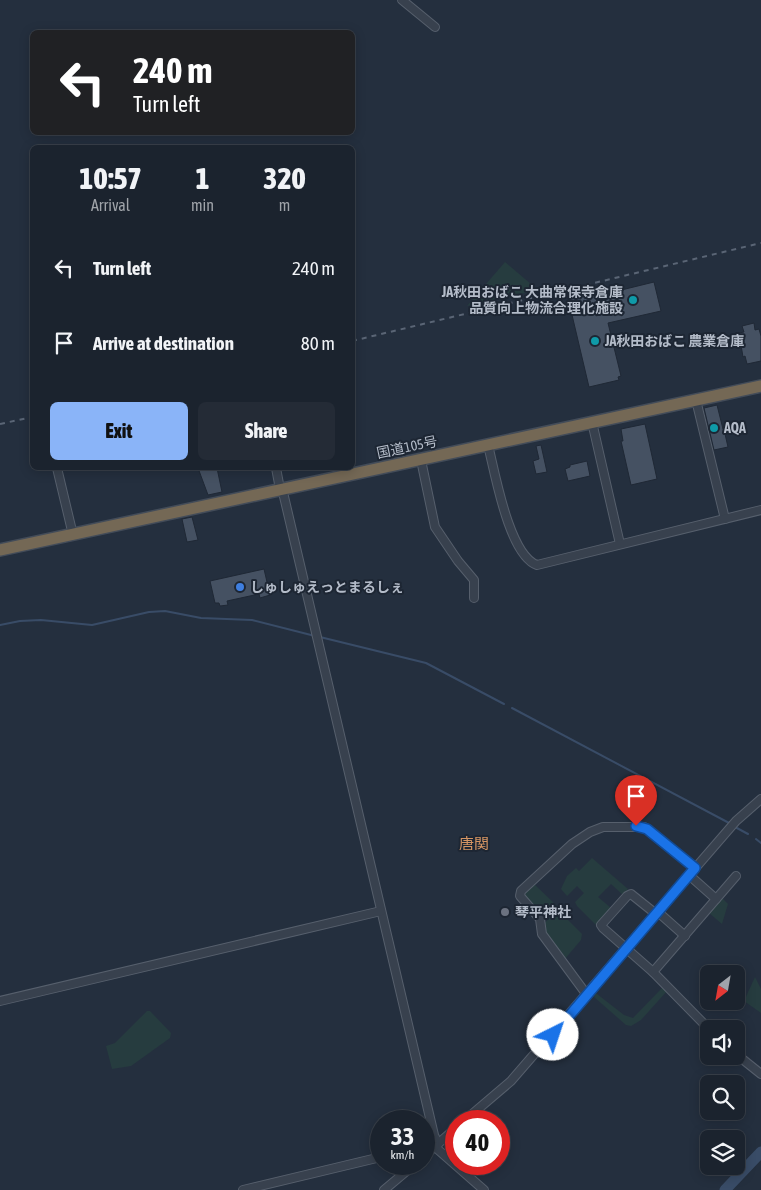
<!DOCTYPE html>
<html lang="en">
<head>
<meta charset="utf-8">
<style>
	body { margin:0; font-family:"Asap Condensed","Noto Sans JP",sans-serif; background:#242b36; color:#f1f3f6; height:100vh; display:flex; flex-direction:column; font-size:19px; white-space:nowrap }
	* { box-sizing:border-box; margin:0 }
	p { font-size:16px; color:#a0a4aa }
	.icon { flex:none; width:28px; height:28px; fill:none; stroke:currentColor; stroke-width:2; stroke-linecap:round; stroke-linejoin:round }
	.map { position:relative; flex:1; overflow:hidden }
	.drawer { position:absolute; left:30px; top:145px; width:325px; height:325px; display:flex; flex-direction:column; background:#1b232e; border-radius:8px; box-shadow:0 2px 12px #0003,0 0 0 1px #39404a }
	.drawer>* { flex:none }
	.top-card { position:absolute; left:30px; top:30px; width:325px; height:105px; border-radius:8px; box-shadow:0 2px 12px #0003,0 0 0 1px #39404a; background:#202124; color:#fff; overflow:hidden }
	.needle { width:32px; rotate:211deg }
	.buttons { position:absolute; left:700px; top:965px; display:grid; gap:10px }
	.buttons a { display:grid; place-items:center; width:45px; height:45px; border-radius:8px; background:#1b232e; box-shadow:0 2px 12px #0003,0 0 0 1px #39404a; font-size:25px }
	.speed { position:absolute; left:370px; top:1110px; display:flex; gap:10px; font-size:25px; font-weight:700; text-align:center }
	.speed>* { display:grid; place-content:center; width:65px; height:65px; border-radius:50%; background:#1b232e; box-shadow:0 2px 12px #0003,0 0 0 1px #39404a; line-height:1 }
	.speed small { font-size:12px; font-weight:400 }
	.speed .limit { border:8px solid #d22; background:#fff; color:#111 }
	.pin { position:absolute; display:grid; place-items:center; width:42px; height:42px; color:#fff; margin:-51px -21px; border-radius:50% 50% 50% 0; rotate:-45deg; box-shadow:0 0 5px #0007 }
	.pin .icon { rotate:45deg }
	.me { position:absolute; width:55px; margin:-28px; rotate:41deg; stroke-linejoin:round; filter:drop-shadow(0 0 4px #0008) }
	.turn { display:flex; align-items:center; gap:18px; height:105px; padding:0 20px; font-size:22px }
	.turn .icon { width:65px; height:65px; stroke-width:2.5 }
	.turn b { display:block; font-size:35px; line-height:42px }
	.eta { display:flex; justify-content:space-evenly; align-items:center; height:85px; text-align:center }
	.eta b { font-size:30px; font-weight:800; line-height:35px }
	.cta { display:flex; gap:10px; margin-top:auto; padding:10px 20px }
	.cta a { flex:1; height:58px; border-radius:8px; background:#8ab4f8; color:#111; font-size:20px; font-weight:800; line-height:58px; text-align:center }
	.cta a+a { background:#242b36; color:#f1f3f6 }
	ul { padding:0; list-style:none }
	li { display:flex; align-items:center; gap:15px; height:75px; padding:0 20px }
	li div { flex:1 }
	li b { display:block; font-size:19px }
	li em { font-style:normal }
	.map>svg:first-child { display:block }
	.green { fill:#263c3f }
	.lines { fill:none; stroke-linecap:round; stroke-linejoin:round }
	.stream { stroke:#394c67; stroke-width:2 }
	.river { stroke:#394c67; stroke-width:11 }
	.building { fill:#455162; stroke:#1f2835 }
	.minor-casing { stroke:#565f6c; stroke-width:10 }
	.highway-casing { stroke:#434c59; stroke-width:14 }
	.minor { stroke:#38414e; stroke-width:8 }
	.highway { stroke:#746855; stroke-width:11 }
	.rail { stroke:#5a6575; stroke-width:2; stroke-dasharray:5 5; stroke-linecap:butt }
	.route-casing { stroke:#114b97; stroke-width:12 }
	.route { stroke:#1a73e8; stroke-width:9 }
	.culture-dot { fill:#0f9aa8; stroke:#1d2633; stroke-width:2 }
	.shop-dot { fill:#3f7fe0; stroke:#1d2633; stroke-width:2 }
	.worship-dot { fill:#6b7280; stroke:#1d2633; stroke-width:2 }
	.labels { text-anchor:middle; stroke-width:4; stroke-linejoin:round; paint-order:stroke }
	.poi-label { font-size:14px; font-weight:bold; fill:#b4bcc9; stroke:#1d2633; text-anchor:start }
	.street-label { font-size:14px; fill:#b4bcc9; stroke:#1d2633 }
	.neighbourhood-label { font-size:15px; fill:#d59563; stroke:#1d2633 }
</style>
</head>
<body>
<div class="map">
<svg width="761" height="1190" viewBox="0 0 761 1190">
	<rect width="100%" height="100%" fill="#242f3e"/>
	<g class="green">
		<path d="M505,262L538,290L467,306Z"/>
		<path d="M592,858L628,889L623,895L611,884L598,897L611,908L596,925L577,906L575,902L584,893L577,886L567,896L561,889L567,876L576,868L579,871Z"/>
		<path d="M533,883L557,906L556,909L544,919L525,898L526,890Z"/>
		<path d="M722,898L728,904L722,924L709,913Z"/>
		<path d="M557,912H560L582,934L581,940L564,960L545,934L543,924Z"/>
		<path d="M755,977L761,989V1013L744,1001Z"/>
		<path d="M664,986L667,991L641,1020L631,1026L626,1025L594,997L595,993L597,994L624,1015L633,1018Z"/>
		<path d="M147,1011H150L171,1033L170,1038L131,1066L112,1069L106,1046L115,1043Z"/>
	</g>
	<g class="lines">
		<g class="stream">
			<path d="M0,625L20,621L41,620L92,625L149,612L165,611L201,618L252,620L315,636"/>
			<path d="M320,637L426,663L504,704"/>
			<path d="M512,708L731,824"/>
			<path d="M735,827L748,834"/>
			<path d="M756,839L761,843"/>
		</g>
		<path class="river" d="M725,1190L761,1152"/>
	</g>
	<g class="building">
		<path d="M654,282L661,311L608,323L621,376L618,377L619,380L589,387L568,298L598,291L599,295H601Z"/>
		<path d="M754,323L755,330L759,329L761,336V361L747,364L745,356L743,357L739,333L744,332L742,326Z"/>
		<path d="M717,405L723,429L738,427L725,434L728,447L714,450L704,408Z"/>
		<path d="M645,424L657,479L631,485L621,441H623L621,429Z"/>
		<path d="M541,445L547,472L536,474L533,461L539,459L536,446Z"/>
		<path d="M587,461L590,476L568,481L565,469L570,467V465Z"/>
		<path d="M198,468H217L222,492L208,495Z"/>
		<path d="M192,517L198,540L187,542L182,519Z"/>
		<path d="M264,569L270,595L260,598L259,594L227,601L228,605L220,606L219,603H215L210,581Z"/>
	</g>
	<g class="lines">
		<defs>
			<g id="minor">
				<path d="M402,0L435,27"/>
				<path d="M696,400L725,519"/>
				<path d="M592,422L620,544"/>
				<path d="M488,445C495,473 509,555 537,565L761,510"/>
				<path d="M421,460L435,527L458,561L474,580V598"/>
				<path d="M57,468L73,535"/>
				<path d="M276,468L280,489"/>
				<path d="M282,488L434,1135L438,1144"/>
				<path d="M689,875L716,899"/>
				<path d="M658,912L685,936"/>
				<path d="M656,914L631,894L627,896L601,925L603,928L653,972L709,1029"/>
				<path d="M653,972L736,876"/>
				<path d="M587,995L542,934L540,919L520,896L521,891L572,844L590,832L603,827H644L695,868"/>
				<path d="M0,1001L381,911"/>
				<path d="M736,1054L761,1074"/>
				<path d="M464,1121L511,1081L736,821L761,799"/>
				<path d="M424,1145L435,1138"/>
				<path d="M435,1147L484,1190"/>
				<path d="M424,1156L456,1128"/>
				<path d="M243,1190L381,1157"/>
				<path d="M384,1190L415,1164"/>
			</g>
			<path id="highway" d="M0,550L761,386"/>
		</defs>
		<use href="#minor" class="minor-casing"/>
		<use href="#highway" class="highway-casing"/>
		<use href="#minor" class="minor"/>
		<use href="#highway" class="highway"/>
		<g class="rail">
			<path d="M352,341L761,243"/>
			<path d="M0,424L32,417"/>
		</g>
	</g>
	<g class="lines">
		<defs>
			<path id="route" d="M553,1035L695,868L647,829L636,826"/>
		</defs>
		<use href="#route" class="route-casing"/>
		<use href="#route" class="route"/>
	</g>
	<g class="culture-dot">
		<circle cx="633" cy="300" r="5"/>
		<circle cx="595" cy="341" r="5"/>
		<circle cx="714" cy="428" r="5"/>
	</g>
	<circle class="shop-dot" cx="240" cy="587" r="5"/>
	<circle class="worship-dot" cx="505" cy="912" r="5"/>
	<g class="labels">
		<g class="poi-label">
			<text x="623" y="297" text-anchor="end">JA秋田おばこ 大曲常保寺倉庫<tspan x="623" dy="16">品質向上物流合理化施設</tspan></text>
			<text x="605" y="346">JA秋田おばこ 農業倉庫</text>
			<text x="724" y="433">AQA</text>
			<text x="250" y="592">しゅしゅえっとまるしぇ</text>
			<text x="515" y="917">琴平神社</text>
		</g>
		<g class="street-label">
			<text transform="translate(407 447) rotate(-12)" y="5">国道105号</text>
		</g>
		<g class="neighbourhood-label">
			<text x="474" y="849">唐関</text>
		</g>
	</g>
</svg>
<div class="buttons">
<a><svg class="needle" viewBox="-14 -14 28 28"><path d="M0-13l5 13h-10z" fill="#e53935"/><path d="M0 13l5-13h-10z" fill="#a0a4aa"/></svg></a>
<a><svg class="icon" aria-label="sound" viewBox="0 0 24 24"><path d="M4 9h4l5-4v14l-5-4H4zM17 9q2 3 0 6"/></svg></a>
<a><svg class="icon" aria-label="search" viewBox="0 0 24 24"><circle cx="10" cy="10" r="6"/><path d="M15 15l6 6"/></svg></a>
<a><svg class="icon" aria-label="layers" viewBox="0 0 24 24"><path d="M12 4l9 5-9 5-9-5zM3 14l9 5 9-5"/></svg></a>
</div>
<div class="speed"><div>33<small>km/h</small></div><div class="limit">40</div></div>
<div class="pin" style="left:636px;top:826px;background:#d93025"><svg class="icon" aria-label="arrive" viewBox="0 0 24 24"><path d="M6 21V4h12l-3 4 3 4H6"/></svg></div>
<svg class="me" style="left:553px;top:1035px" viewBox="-20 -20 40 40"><circle r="19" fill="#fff"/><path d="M0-13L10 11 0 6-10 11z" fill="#1a73e8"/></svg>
<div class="top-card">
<div class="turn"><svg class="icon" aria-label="left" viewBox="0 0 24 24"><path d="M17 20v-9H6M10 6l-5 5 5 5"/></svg><div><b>240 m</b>Turn left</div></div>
</div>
<section class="drawer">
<div class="eta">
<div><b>10:57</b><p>Arrival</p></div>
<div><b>1</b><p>min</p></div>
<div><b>320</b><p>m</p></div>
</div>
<ul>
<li><svg class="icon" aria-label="left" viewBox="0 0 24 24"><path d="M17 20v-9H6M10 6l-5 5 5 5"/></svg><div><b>Turn left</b></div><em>240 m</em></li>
<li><svg class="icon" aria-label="arrive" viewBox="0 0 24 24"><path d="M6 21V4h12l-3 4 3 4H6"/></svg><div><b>Arrive at destination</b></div><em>80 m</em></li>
</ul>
<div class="cta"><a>Exit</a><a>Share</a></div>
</section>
</div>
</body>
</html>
